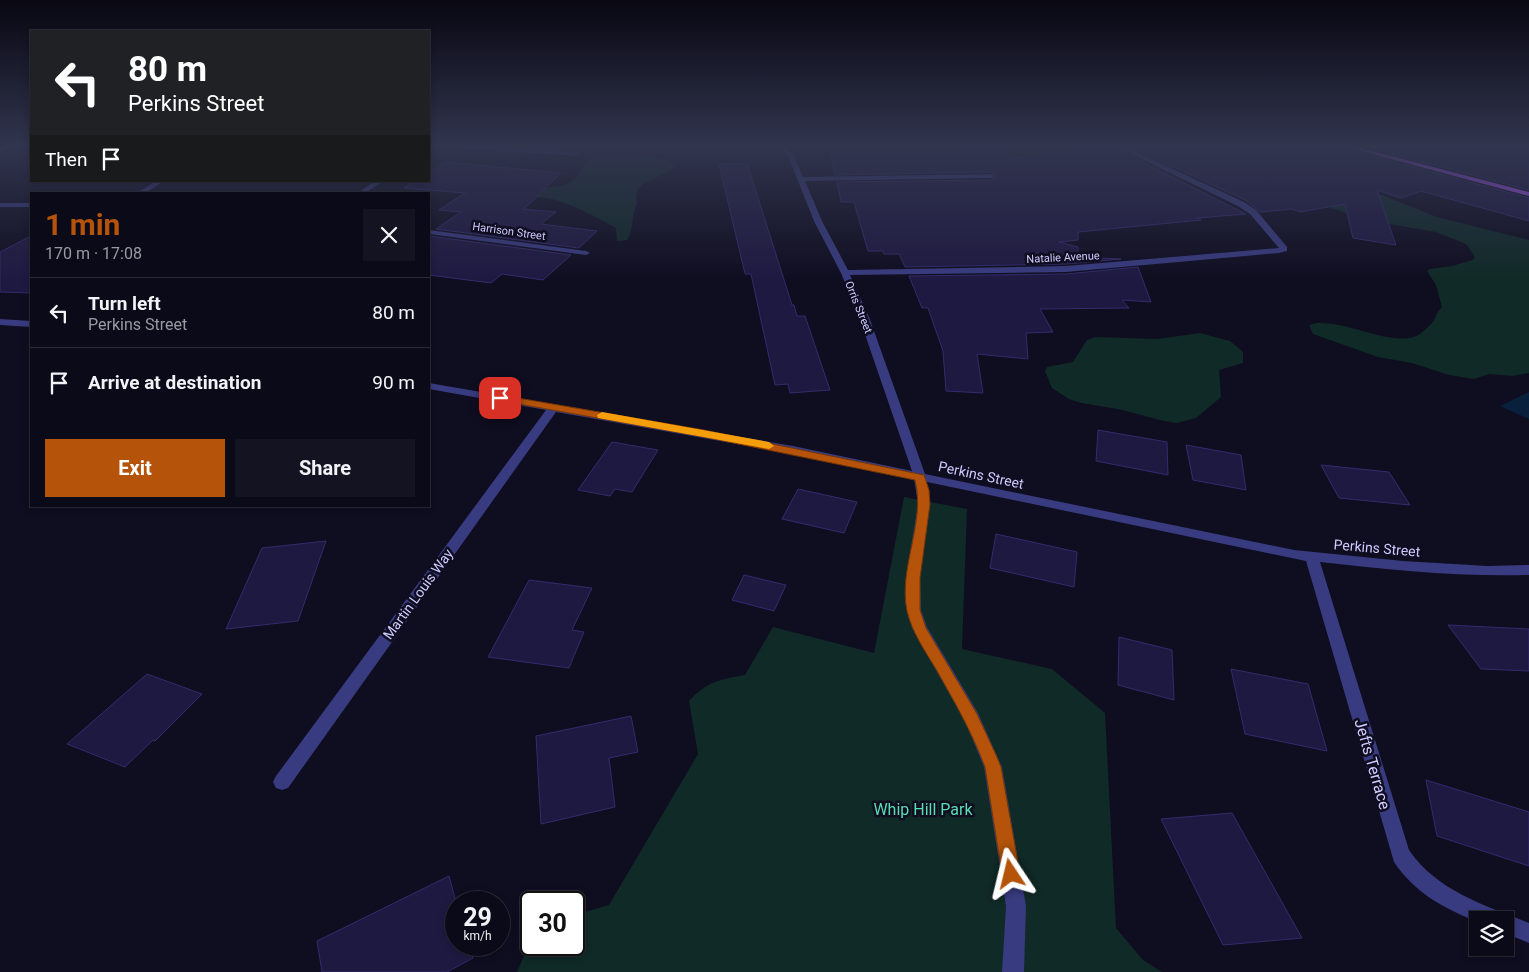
<!DOCTYPE html>
<html lang="en">
<head>
<meta charset="utf-8">
<style>
	body { margin:0; font-family:Roboto,sans-serif; background:#141321; color:#f1f3f6; height:100vh; display:flex; flex-direction:column; font-size:19px; white-space:nowrap }
	* { box-sizing:border-box; margin:0 }
	p { font-size:16px; color:#9a9aa2 }
	.icon { flex:none; width:28px; height:28px; fill:none; stroke:currentColor; stroke-width:2; stroke-linecap:round; stroke-linejoin:round }
	.map { position:relative; flex:1; overflow:hidden }
	.drawer { position:absolute; left:30px; top:192px; width:400px; height:315px; display:flex; flex-direction:column; background:#0b0a18; border-radius:0px; box-shadow:0 2px 8px #0003,0 0 0 1px #2b2b37 }
	.drawer>* { flex:none }
	.guide { position:absolute; left:30px; top:30px; width:400px; height:152px; border-radius:0px; box-shadow:0 2px 8px #0003,0 0 0 1px #2b2b37; background:#202124; color:#fff; overflow:hidden }
	.controls { position:absolute; left:1469px; top:911px; display:grid; gap:10px }
	.controls a { display:grid; place-items:center; width:45px; height:45px; border-radius:0px; background:#0b0a18; box-shadow:0 2px 8px #0003,0 0 0 1px #2b2b37; font-size:25px }
	.speed { position:absolute; left:445px; top:891px; display:flex; gap:10px; font-size:25px; font-weight:700; text-align:center }
	.speed>* { display:grid; place-content:center; width:65px; height:65px; border-radius:50%; background:#0b0a18; box-shadow:0 2px 8px #0003,0 0 0 1px #2b2b37; line-height:1 }
	.speed small { font-size:12px; font-weight:400 }
	.speed .limit { border:2px solid #111; border-radius:8px; background:#fff; color:#111 }
	.pin { position:absolute; display:grid; place-items:center; width:42px; height:42px; color:#fff; margin:-21px; border-radius:10px; box-shadow:0 2px 8px #0006 }
	.me { position:absolute; width:55px; margin:-28px; rotate:350deg; stroke-linejoin:round; filter:drop-shadow(0 0 4px #0008) }
	.turn { display:flex; align-items:center; gap:18px; height:105px; padding:0 15px; font-size:22px }
	.turn .icon { width:65px; height:65px; stroke-width:2.5 }
	.turn b { display:block; font-size:35px; line-height:42px }
	.then { display:flex; align-items:center; height:48px; padding:0 15px; background:#0003; gap:10px; font-size:19px }
	.round { display:grid; place-items:center; flex:none; width:52px; height:52px; border-radius:0px; background:#141321 }
	.summary { display:flex; align-items:center; justify-content:space-between; height:85px; padding:0 15px }
	h1 { font-size:30px; font-weight:700; line-height:38px; color:#b45309 }
	.primary-button { display:flex; gap:10px; margin-top:auto; padding:10px 15px }
	.primary-button a { flex:1; height:58px; border-radius:0px; background:#b45309; color:#fff; font-size:20px; font-weight:700; line-height:58px; text-align:center }
	.primary-button a+a { background:#141321; color:#f1f3f6 }
	ul { padding:0; list-style:none }
	li { display:flex; align-items:center; gap:15px; height:70px; padding:0 15px; border-top:1px solid #2b2b37 }
	li div { flex:1 }
	li b { display:block; font-size:19px }
	li em { font-style:normal }
	.map>svg:first-child { display:block }
	.green { fill:#102a27 }
	.water { fill:#09203d }
	.building { fill:#1e1941; stroke:#332b6d }
	.lines { fill:none; stroke-linecap:round; stroke-linejoin:round }
	.minor { fill:#383b7f; fill-rule:evenodd }
	.major { fill:#b154fe; fill-rule:evenodd }
	.route { fill:#b45309; stroke:#753606 }
	.slow { fill:#f59e0b }
	.labels { text-anchor:middle; stroke-width:5; stroke-linejoin:round; paint-order:stroke }
	.far-street-label { font-size:11px; fill:#ceccff; stroke:#0f0d20 }
	.street-label { font-size:14px; fill:#ceccff; stroke:#0f0d20 }
	.near-street-label { font-size:16px; fill:#ceccff; stroke:#0f0d20 }
	.near-park-label { font-size:16px; fill:#59deb2; stroke:#0f0d20 }
</style>
</head>
<body>
<div class="map">
<svg width="1529" height="972" viewBox="0 0 1529 972">
	<rect width="100%" height="100%" fill="#0f0d20"/>
	<g class="green">
		<path d="M606,147C617,147 670,159 676,166C661,181 632,177 637,204C631,216 634,229 627,240L617,241L616,228C596,217 575,205 552,199C542,197 531,197 521,195L536,189L565,185L576,178L582,168L600,150Z"/>
		<path d="M1369,190L1437,217L1529,240V373L1512,376L1489,374L1474,379L1449,375L1412,363L1378,357L1313,334L1309,325C1337,314 1395,351 1420,334C1424,331 1432,324 1434,320C1437,314 1437,312 1442,307L1436,285L1427,271L1430,269L1452,266L1473,260L1475,257L1466,244L1436,232L1366,220L1321,204Z"/>
		<path d="M1200,333L1230,341L1243,352V363L1219,370L1221,397L1196,418L1177,423L1164,421L1118,409L1081,403L1069,399L1052,388L1045,371L1047,367L1073,362L1087,340L1095,337L1157,339Z"/>
		<path d="M904,497L967,509L962,649L1052,669L1105,713L1116,928L1143,960L1162,972H517L531,940V945H574V915L609,905L698,754L689,701C706,682 721,679 745,675L773,627L874,653Z"/>
	</g>
	<path class="water" d="M1529,392V419L1500,406Z"/>
	<g class="building">
		<path d="M1126,145H1337L1339,147L1529,198V221L1421,191L1401,198L1377,190L1396,245L1353,238L1345,204L1300,212L1292,209L1260,212L1245,200Z"/>
		<path d="M1356,145H1529V190Z"/>
		<path d="M1112,147L1246,214L1197,218L1201,220L1078,232V240L1059,242L1078,247V257L1121,259L1066,264L905,267L899,254H884L883,251H868L854,202H841L837,182L992,180L997,175L992,172L835,175L830,154L959,152L957,149L1004,148L1011,158Z"/>
		<path d="M445,162L561,173L524,209L556,212L541,224L597,231L579,248L436,229L461,212L439,210L465,193L404,188L414,181H429V172Z"/>
		<path d="M747,163L792,305H794L797,316H805L830,390L790,393L788,384L775,385L751,274H745L719,164Z"/>
		<path d="M31,236V293L0,292V252Z"/>
		<path d="M429,236L571,255L543,280L502,274L491,283L429,275Z"/>
		<path d="M1138,267L1151,302L1122,300L1129,308L1040,309L1053,332L1026,333L1028,359L977,354L983,393L946,391L943,351L928,308H922L909,276L1066,274Z"/>
		<path d="M1098,430L1167,442L1168,475L1096,461Z"/>
		<path d="M612,442L658,450L632,492L615,489L610,496L578,490Z"/>
		<path d="M1186,445L1241,455L1246,490L1193,480Z"/>
		<path d="M1321,465L1389,472L1410,505L1339,498Z"/>
		<path d="M798,489L857,502L844,533L782,519Z"/>
		<path d="M996,534L1077,552L1074,587L990,568Z"/>
		<path d="M326,541L298,621L226,629L262,548Z"/>
		<path d="M744,575L786,585L774,611L732,600Z"/>
		<path d="M529,580L592,588L572,630L584,632L569,668L488,657Z"/>
		<path d="M1448,625L1529,629V671L1481,669Z"/>
		<path d="M1119,637L1172,650L1174,700L1118,685Z"/>
		<path d="M1231,669L1308,684L1327,751L1245,734Z"/>
		<path d="M147,674L202,694L155,741L153,740L125,767L67,744Z"/>
		<path d="M631,716L638,752L609,758L615,807L541,824L536,736Z"/>
		<path d="M1426,780L1529,812V866L1437,836Z"/>
		<path d="M1232,813L1302,938L1223,945L1161,819Z"/>
		<path d="M449,876L456,902V945H469L473,958L447,972H322L317,941Z"/>
	</g>
	<g class="lines">
		<g class="minor">
			<path d="M10,145H19L0,152V148Z"/>
			<path d="M435,145H465L578,152L581,154L578,156L438,147Z"/>
			<path d="M779,145H785L794,156L803,177L992,174L995,176L992,178L805,181L822,221L848,270L1066,266L1279,248L1250,214L1238,206L1113,145H1121L1244,202L1256,210L1287,247V251L1279,253L1066,272L850,275L869,317L925,474L1294,550L1403,561L1487,566L1529,565V575C1459,577 1390,570 1320,562L1409,850C1438,892 1485,905 1529,923V943L1505,933V920H1478V922C1443,908 1415,893 1394,862L1306,561L927,482L930,504L920,578L921,610L927,627L978,713L1002,767L1026,906L1024,972H1002L1006,906L984,767L965,721L912,628L907,610L906,578L918,504L914,479L793,454L556,412L288,788L282,790L276,788L273,782L276,776L546,410L429,389V383L793,446L912,471L859,317L841,273L814,221L788,156Z"/>
			<path d="M156,181H164L144,194H135Z"/>
			<path d="M375,181H383L364,194H356Z"/>
			<rect x="0" y="203" width="31" height="4"/>
			<path d="M429,230L586,251L590,253L586,255L429,234Z"/>
			<path d="M0,319L31,321V327L0,325Z"/>
		</g>
		<path class="major" d="M1339,145H1349L1529,192V196Z"/>
	</g>
	<linearGradient id="sky" x2="0" y2="1"><stop stop-color="#080712"/><stop offset="0.52" stop-color="#31354e"/><stop offset="1" stop-color="#31354e" stop-opacity="0"/></linearGradient>
	<rect width="1529" height="281" fill="url(#sky)"/>
	<path class="route" d="M500,395L704,430L924,475L929,490L930,504L920,578V610L926,628L977,714L996,755L1001,767L1020,874L1018,881L1011,883L1005,881L1002,874L985,767C972,732 954,701 936,669C925,651 912,632 907,611C898,568 926,523 915,480L704,437L496,400L495,398Z"/>
	<path class="slow" d="M602,412L769,442L774,446L769,449L598,418L597,415Z"/>
	<g class="labels">
		<g class="far-street-label">
			<text transform="translate(509 231) rotate(8)" y="4">Harrison Street</text>
			<text transform="translate(1063 257) rotate(-3)" y="4">Natalie Avenue</text>
			<text transform="translate(859 307) rotate(68)" y="4">Orris Street</text>
		</g>
		<g class="street-label">
			<text transform="translate(981 475) rotate(12)" y="5">Perkins Street</text>
			<text transform="translate(1377 548) rotate(5)" y="5">Perkins Street</text>
			<text transform="translate(418 594) rotate(-54)" y="5">Martin Louis Way</text>
		</g>
		<g class="near-street-label">
			<text transform="translate(1373 764) rotate(74)" y="6">Jefts Terrace</text>
		</g>
		<g class="near-park-label">
			<text x="923" y="815">Whip Hill Park</text>
		</g>
	</g>
</svg>
<div class="controls">
<a><svg class="icon" aria-label="layers" viewBox="0 0 24 24"><path d="M12 4l9 5-9 5-9-5zM3 14l9 5 9-5"/></svg></a>
</div>
<div class="speed"><div>29<small>km/h</small></div><div class="limit">30</div></div>
<div class="pin" style="left:500px;top:398px;background:#d93025"><svg class="icon" aria-label="arrive" viewBox="0 0 24 24"><path d="M6 21V4h12l-3 4 3 4H6"/></svg></div>
<svg class="me" style="left:1011px;top:874px" viewBox="-20 -20 40 40"><path d="M0-17L14 15 0 8-14 15z" fill="#b45309" stroke="#fff" stroke-width="4"/></svg>
<div class="guide">
<div class="turn"><svg class="icon" aria-label="left" viewBox="0 0 24 24"><path d="M17 20v-9H6M10 6l-5 5 5 5"/></svg><div><b>80 m</b>Perkins Street</div></div>
<div class="then">Then<svg class="icon" aria-label="arrive" viewBox="0 0 24 24"><path d="M6 21V4h12l-3 4 3 4H6"/></svg></div>
</div>
<section class="drawer">
<div class="summary"><div><h1>1 min</h1><p>170 m · 17:08</p></div><a class="round"><svg class="icon" aria-label="close" viewBox="0 0 24 24"><path d="M6 6l12 12M18 6L6 18"/></svg></a></div>
<ul>
<li><svg class="icon" aria-label="left" viewBox="0 0 24 24"><path d="M17 20v-9H6M10 6l-5 5 5 5"/></svg><div><b>Turn left</b><p>Perkins Street</p></div><em>80 m</em></li>
<li><svg class="icon" aria-label="arrive" viewBox="0 0 24 24"><path d="M6 21V4h12l-3 4 3 4H6"/></svg><div><b>Arrive at destination</b></div><em>90 m</em></li>
</ul>
<div class="primary-button"><a>Exit</a><a>Share</a></div>
</section>
</div>
</body>
</html>
